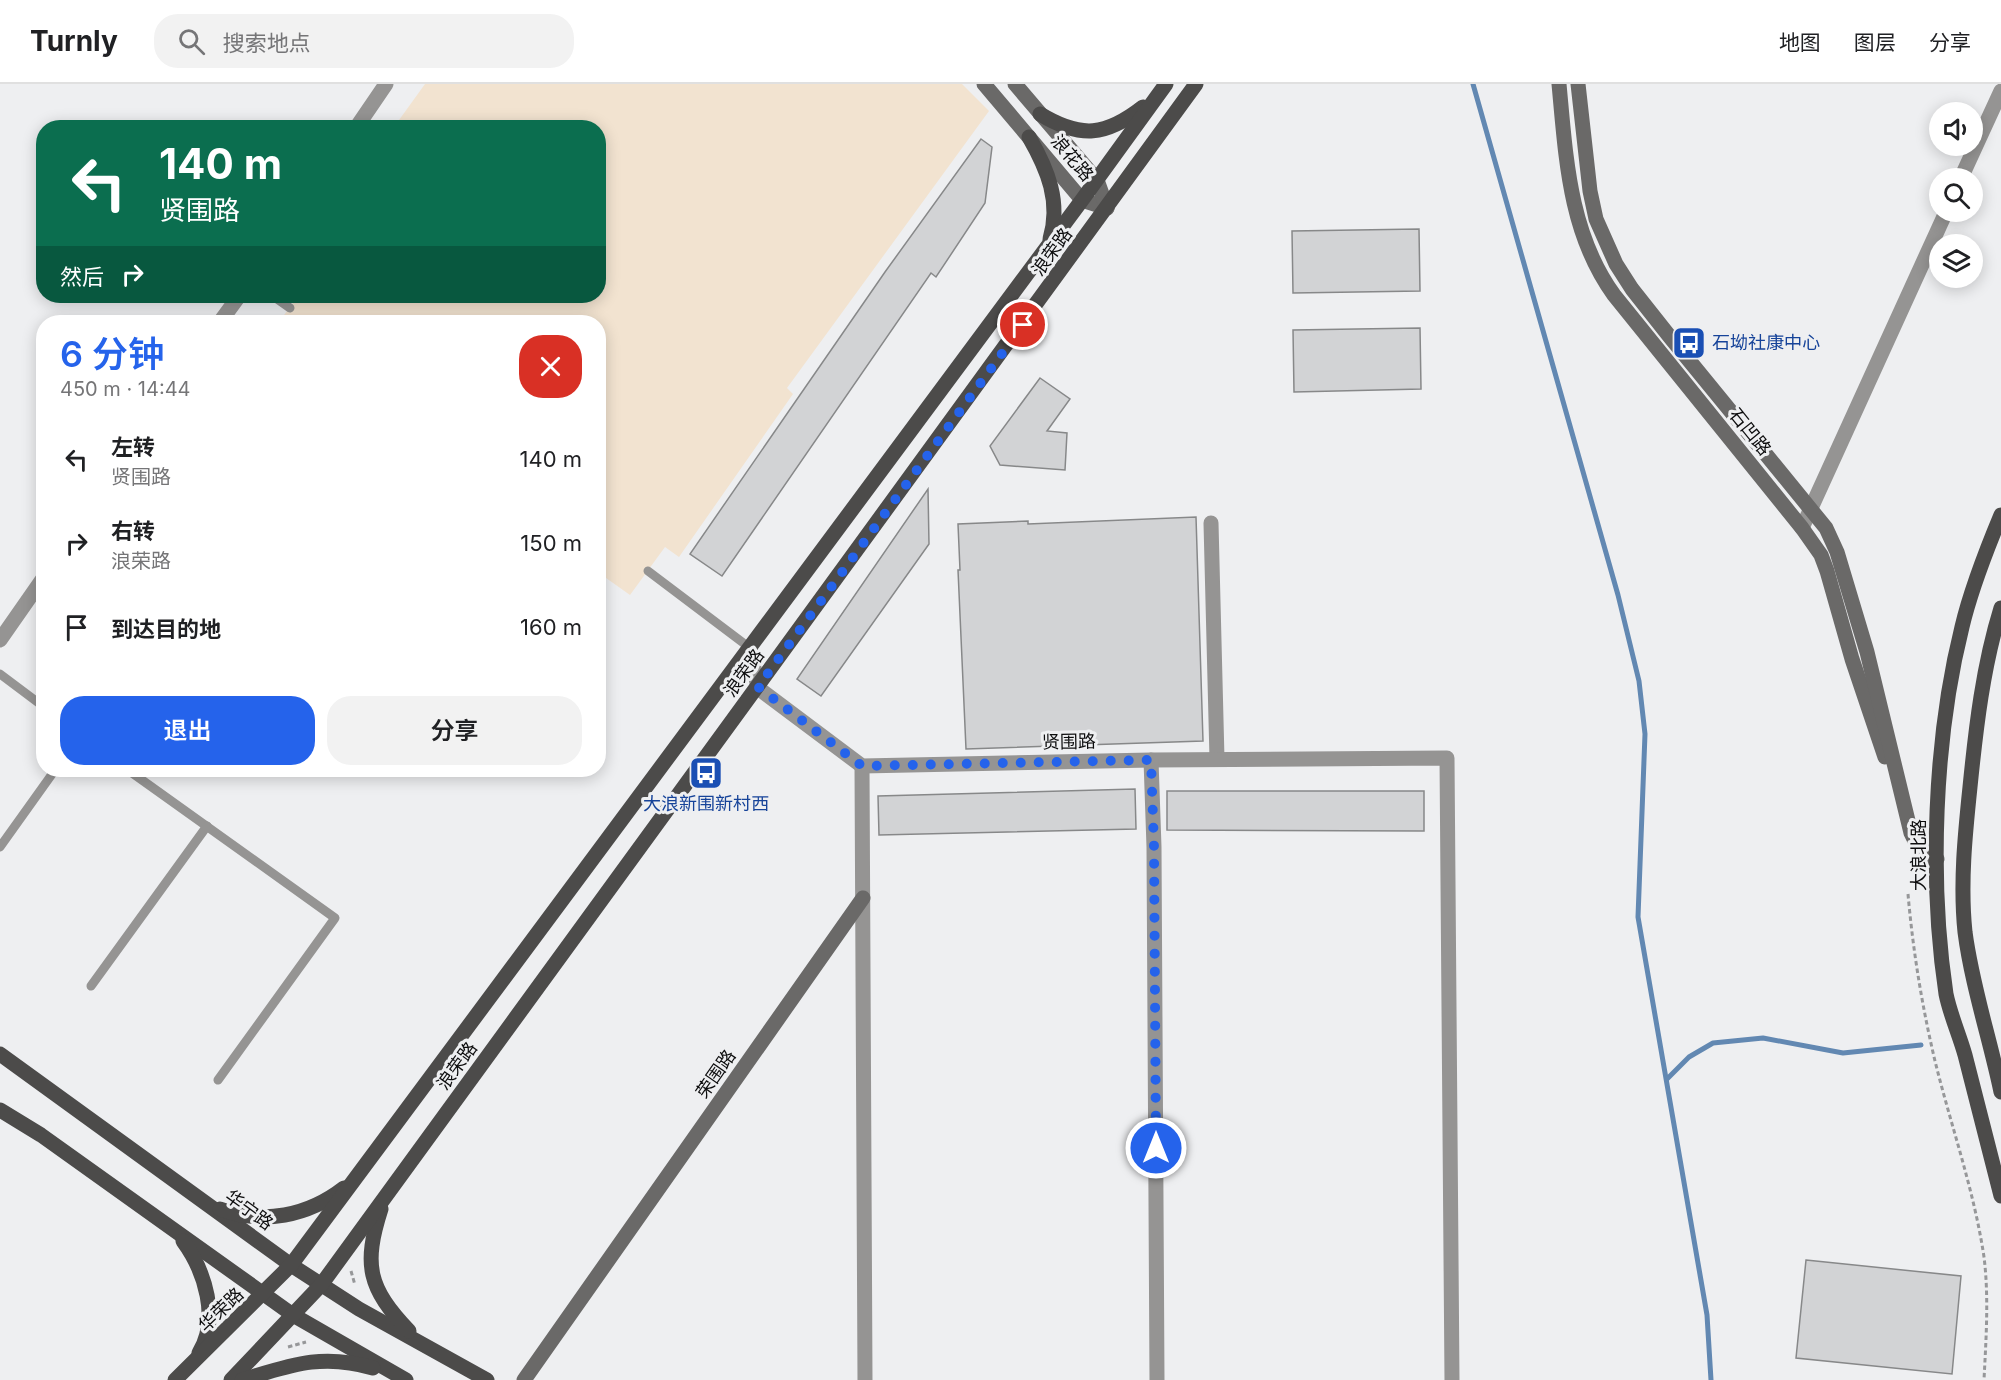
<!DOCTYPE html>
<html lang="zh">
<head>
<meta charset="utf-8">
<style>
	body { margin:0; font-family:Inter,"Noto Sans SC",sans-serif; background:#f2f2f2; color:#202124; height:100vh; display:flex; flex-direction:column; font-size:22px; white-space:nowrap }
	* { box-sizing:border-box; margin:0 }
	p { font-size:20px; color:#757577 }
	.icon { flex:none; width:33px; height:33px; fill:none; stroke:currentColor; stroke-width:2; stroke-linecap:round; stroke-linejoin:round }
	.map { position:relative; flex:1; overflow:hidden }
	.drawer { position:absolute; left:36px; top:231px; width:570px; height:462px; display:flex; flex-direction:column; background:#fff; border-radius:24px; box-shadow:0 3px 15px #0003 }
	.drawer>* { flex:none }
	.banner { position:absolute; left:36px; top:36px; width:570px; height:183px; border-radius:24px; box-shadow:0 3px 15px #0003; background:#0b6e4f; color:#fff; overflow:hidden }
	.controls { position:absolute; left:1929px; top:18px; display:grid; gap:12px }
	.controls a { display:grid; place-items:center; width:54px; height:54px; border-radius:50%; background:#fff; box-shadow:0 3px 15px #0003; font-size:30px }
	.pin { position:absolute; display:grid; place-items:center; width:51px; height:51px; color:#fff; margin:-26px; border:3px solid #fff; border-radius:50%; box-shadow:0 2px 6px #0007 }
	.me { position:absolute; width:66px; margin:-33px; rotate:0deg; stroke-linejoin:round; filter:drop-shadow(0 0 4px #0008) }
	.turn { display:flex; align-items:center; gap:21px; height:126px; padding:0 24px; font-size:27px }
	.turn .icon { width:78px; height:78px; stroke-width:2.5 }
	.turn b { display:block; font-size:42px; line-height:51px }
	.then { display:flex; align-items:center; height:57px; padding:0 24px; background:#0003; gap:12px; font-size:22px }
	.round { display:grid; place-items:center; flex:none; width:63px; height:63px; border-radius:24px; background:#f2f2f2 }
	.summary { display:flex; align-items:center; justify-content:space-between; height:102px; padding:0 24px }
	h1 { font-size:36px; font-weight:600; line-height:45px; color:#2563eb }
	.button { display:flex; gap:12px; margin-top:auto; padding:12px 24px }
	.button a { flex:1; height:69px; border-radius:24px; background:#2563eb; color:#fff; font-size:24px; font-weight:600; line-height:69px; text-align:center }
	.button a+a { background:#f2f2f2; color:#202124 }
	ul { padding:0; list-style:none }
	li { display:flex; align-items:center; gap:18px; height:84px; padding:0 24px }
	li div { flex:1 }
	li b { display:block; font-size:22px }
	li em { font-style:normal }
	header { display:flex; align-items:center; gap:36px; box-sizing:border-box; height:84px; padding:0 30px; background:#fff; border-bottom:2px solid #e0e0e0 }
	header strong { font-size:28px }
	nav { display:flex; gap:33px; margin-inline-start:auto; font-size:21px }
	.search { width:420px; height:54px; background:#f2f2f2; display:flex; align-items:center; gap:15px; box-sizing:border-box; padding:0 21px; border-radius:24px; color:#757577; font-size:22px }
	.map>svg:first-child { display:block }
	.industrial { fill:#f2e3d0 }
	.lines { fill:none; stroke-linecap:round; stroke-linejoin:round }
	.stream { stroke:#6288b2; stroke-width:5 }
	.building { fill:#d2d3d5; stroke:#878889; stroke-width:1.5 }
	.path { stroke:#969799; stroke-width:3; stroke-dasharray:4.5 3; stroke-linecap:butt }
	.lane { stroke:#959493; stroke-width:9 }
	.street { stroke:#959493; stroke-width:15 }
	.secondary { stroke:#6a6968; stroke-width:15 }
	.primary { stroke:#4c4b4a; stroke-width:15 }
	.route { stroke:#2563eb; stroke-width:10; stroke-dasharray:0 18 }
	.labels { text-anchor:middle; stroke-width:6; stroke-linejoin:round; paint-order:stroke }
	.street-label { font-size:18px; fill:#0d0d0e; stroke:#eeeff1 }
	.transit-label { font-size:18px; fill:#164399; stroke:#eeeff1; text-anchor:start }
</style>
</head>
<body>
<header>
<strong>Turnly</strong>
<div class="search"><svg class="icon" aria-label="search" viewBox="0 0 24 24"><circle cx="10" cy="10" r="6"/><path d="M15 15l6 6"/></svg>搜索地点</div>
<nav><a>地图</a><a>图层</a><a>分享</a></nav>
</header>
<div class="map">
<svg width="2001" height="1296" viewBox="0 0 2001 1296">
	<rect width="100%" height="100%" fill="#eeeff1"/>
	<path class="industrial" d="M425,0H962L989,27L787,304L793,310L679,473L665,463L630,511L599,489L598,238H279L298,212H598V44L394,43Z"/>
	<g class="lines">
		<g class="stream">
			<path d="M1473,0L1618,511L1639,597L1645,650L1638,833L1707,1231L1711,1296"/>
			<path d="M1667,995L1689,973L1713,959L1763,954L1843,969L1921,961"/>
		</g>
	</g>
	<g class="building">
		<path d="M981,55L992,63L985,119L936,193L931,189L722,492L690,470L885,188Z"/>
		<path d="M1419,145L1420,207L1293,209L1292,147Z"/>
		<path d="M1420,244L1421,305L1294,308L1293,246Z"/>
		<path d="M1040,294L1070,315L1047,347L1067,349L1065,386L1000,381L990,362Z"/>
		<path d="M928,405L929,460L821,612L797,595Z"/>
		<path d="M1196,433L1203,657L966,665L958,486H960L958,440L1028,437V440Z"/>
		<path d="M1135,705L1136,745L879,751L878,712Z"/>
		<path d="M1167,707H1424V747L1167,746Z"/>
		<path d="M1806,1176L1961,1192L1952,1290L1796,1274Z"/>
	</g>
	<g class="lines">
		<g class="path">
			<path d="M1908,810C1913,867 1922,922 1935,977C1951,1042 1974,1106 1984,1173C1989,1213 1986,1255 1984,1296"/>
			<path d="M351,1187L355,1201"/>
			<path d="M288,1263L306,1258"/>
		</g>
		<g class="lane">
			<path d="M273,212L290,224"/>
			<path d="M648,487L750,564"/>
			<path d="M0,590L44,623"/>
			<path d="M128,686L335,834L218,996"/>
			<path d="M0,763L55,686"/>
			<path d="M91,902L207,742"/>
		</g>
		<g class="street">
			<path d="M356,44L386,0"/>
			<path d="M1961,94L2001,7"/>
			<path d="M220,238L239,212"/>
			<path d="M1211,439L1217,675"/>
			<path d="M1802,444L1946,128"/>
			<path d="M0,556L44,493"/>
			<path d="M750,564L758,604L862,682L1151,676L1447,674L1452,1296"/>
			<path d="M1151,676L1154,763L1157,1296"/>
			<path d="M862,682L865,1296"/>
		</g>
		<g class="secondary">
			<path d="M984,0L1082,116L1107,124"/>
			<path d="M1015,0L1097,96L1107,124"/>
			<path d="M1559,0C1566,74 1569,149 1614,211L1802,444L1821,471L1827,487L1852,575L1885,673"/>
			<path d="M1578,0L1590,107L1596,135L1616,180L1632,205L1670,253L1826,444L1837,468L1867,568L1911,749C1917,761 1921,771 1932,778L1937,775"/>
			<path d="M524,1296L863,814"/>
		</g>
		<g class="primary">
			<path d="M1040,30C1081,55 1106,52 1143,23"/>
			<path d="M1029,53C1048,86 1061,118 1050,155"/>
			<path d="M2001,431C1986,467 1971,505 1962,543C1934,655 1929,796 1946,910C1950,930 1959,950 1965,971C1977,1018 1989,1065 2001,1112"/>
			<path d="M2001,524C1983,582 1976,643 1970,703C1965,751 1960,800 1965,848C1972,902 1990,955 2001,1008"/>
			<path d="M0,970L291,1181L359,1225L487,1296"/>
			<path d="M0,1026L41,1051L293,1231L406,1296"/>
			<path d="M220,1125C263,1141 308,1132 344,1104"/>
			<path d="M381,1125C363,1181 368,1204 409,1247"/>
			<path d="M183,1157C205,1187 220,1235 199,1269"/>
			<path d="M175,1296L291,1181L1082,116L1166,0"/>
			<path d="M231,1296L321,1201L1196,0"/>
			<path d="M242,1296C291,1281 322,1269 373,1284"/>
		</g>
	</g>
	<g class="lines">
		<path class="route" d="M1023,241L758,603L862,682L1151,676L1154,763L1156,1064"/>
	</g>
	<defs>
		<symbol id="bus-square" viewBox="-11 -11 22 22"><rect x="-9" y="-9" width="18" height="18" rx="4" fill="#1a4fb4" stroke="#eeeff1"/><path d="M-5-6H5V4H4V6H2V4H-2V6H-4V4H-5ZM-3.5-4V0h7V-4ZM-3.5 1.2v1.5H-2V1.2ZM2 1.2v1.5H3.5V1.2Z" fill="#fff"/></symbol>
	</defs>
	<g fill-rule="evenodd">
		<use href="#bus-square" x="1670" y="240" width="38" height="38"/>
		<use href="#bus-square" x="687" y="670" width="38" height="38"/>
	</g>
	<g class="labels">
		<g class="street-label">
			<text transform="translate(1072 74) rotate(50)" y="6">浪花路</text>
			<text transform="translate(1052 168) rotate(-54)" y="6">浪荣路</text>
			<text transform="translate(1750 348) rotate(51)" y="6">石凹路</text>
			<text transform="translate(744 589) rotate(-54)" y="6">浪荣路</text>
			<text transform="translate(1069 658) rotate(-1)" y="6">贤围路</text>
			<text transform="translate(1919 771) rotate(-90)" y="6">大浪北路</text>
			<text transform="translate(457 982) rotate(-54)" y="6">浪荣路</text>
			<text transform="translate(716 990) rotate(-55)" y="6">荣围路</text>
			<text transform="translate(249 1126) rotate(36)" y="6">华宁路</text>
			<text transform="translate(221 1226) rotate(-44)" y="6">华荣路</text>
		</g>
		<g class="transit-label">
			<text x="1712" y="265">石坳社康中心</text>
			<text x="706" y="726" text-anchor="middle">大浪新围新村西</text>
		</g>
	</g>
</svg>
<div class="controls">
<a><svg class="icon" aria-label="sound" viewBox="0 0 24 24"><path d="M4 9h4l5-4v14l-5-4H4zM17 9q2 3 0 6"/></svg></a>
<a><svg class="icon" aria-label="search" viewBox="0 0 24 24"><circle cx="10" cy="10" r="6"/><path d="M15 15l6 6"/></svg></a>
<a><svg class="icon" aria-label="layers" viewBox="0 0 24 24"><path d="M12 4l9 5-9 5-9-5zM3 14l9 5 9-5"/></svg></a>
</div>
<div class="pin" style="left:1023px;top:241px;background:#d93025"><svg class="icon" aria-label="arrive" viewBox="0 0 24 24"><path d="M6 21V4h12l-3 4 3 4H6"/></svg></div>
<svg class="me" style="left:1156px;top:1064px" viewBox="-20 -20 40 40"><circle r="17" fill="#2563eb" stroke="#fff" stroke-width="3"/><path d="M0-11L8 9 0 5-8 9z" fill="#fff"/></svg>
<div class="banner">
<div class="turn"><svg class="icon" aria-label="left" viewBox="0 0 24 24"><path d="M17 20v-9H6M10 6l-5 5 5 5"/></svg><div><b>140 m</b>贤围路</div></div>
<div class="then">然后<svg class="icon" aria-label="right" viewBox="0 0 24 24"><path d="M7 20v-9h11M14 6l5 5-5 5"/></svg></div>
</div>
<section class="drawer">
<div class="summary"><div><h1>6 分钟</h1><p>450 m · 14:44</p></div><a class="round" style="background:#d93025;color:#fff"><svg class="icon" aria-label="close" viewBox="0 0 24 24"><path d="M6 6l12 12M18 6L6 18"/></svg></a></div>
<ul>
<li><svg class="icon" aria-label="left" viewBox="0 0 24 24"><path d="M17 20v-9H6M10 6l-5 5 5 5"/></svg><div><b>左转</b><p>贤围路</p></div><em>140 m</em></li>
<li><svg class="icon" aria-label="right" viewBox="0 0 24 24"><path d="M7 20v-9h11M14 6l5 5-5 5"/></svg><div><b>右转</b><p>浪荣路</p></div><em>150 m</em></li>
<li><svg class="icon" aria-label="arrive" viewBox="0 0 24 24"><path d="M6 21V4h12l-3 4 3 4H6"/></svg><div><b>到达目的地</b></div><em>160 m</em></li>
</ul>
<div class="button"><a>退出</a><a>分享</a></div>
</section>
</div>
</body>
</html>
